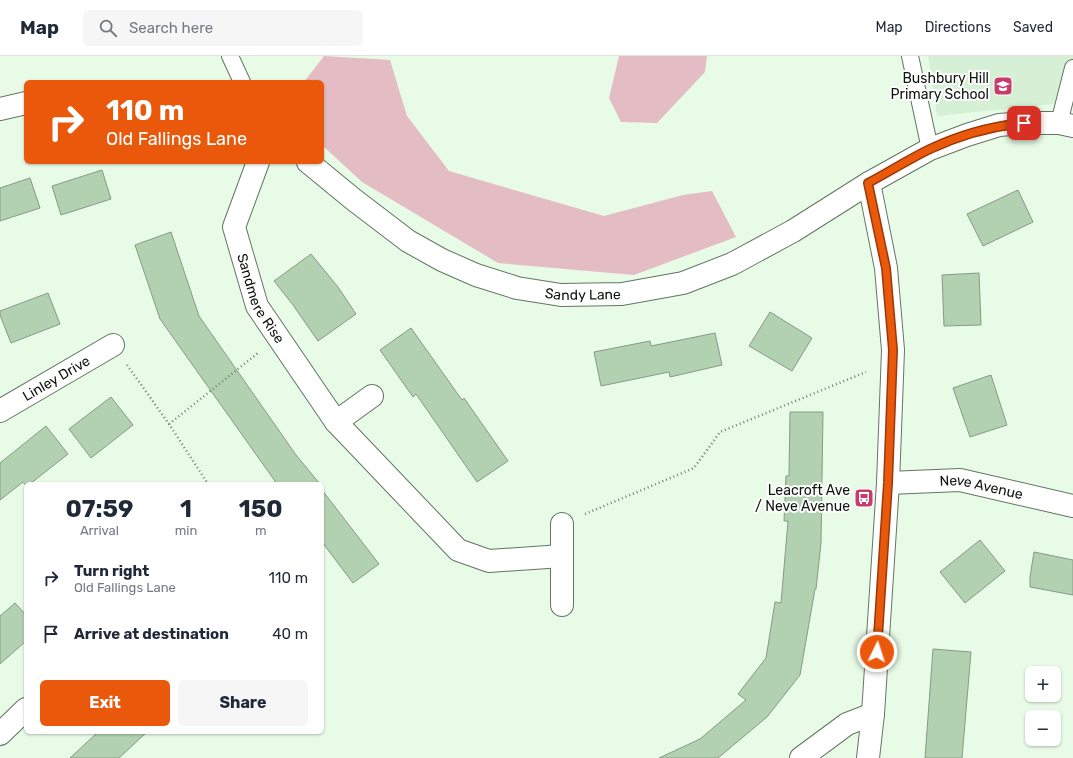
<!DOCTYPE html>
<html lang="en">
<head>
<meta charset="utf-8">
<style>
	body { margin:0; font-family:Rubik,sans-serif; background:#f6f6f7; color:#1f2937; height:100vh; display:flex; flex-direction:column; font-size:15px; white-space:nowrap }
	* { box-sizing:border-box; margin:0 }
	p { font-size:13px; color:#747a83 }
	.icon { flex:none; width:22px; height:22px; fill:none; stroke:currentColor; stroke-width:2; stroke-linecap:round; stroke-linejoin:round }
	.map { position:relative; flex:1; overflow:hidden }
	.drawer { position:absolute; left:24px; top:426px; width:300px; height:252px; display:flex; flex-direction:column; background:#fff; border-radius:6px; box-shadow:0 1px 3px #0004 }
	.drawer>* { flex:none }
	.hud { position:absolute; left:24px; top:24px; width:300px; height:84px; border-radius:6px; box-shadow:0 1px 3px #0004; background:#ea580c; color:#fff; overflow:hidden }
	.controls { position:absolute; left:1025px; top:610px; display:grid; gap:8px }
	.controls a { display:grid; place-items:center; width:36px; height:36px; border-radius:6px; background:#fff; box-shadow:0 1px 3px #0004; font-size:20px }
	.pin { position:absolute; display:grid; place-items:center; width:34px; height:34px; color:#fff; margin:-17px; border-radius:8px; box-shadow:0 2px 6px #0006 }
	.me { position:absolute; width:44px; margin:-22px; rotate:4deg; stroke-linejoin:round; filter:drop-shadow(0 0 3px #0008) }
	.turn { display:flex; align-items:center; gap:14px; height:84px; padding:0 16px; font-size:18px }
	.turn .icon { width:52px; height:52px; stroke-width:2.5 }
	.turn b { display:block; font-size:28px; line-height:34px }
	.eta { display:flex; justify-content:space-evenly; align-items:center; height:68px; text-align:center }
	.eta b { font-size:24px; font-weight:700; line-height:28px }
	.action { display:flex; gap:8px; margin-top:auto; padding:8px 16px }
	.action a { flex:1; height:46px; border-radius:6px; background:#ea580c; color:#fff; font-size:16px; font-weight:700; line-height:46px; text-align:center }
	.action a+a { background:#f6f6f7; color:#1f2937 }
	ul { padding:0; list-style:none }
	li { display:flex; align-items:center; gap:12px; height:56px; padding:0 16px }
	li div { flex:1 }
	li b { display:block; font-size:15px }
	li em { font-style:normal }
	header { display:flex; align-items:center; gap:24px; box-sizing:border-box; height:56px; padding:0 20px; background:#fff; border-bottom:1px solid #e0e1e3 }
	header strong { font-size:19px }
	nav { display:flex; gap:22px; margin-inline-start:auto; font-size:14px }
	.search { width:280px; height:36px; background:#f6f6f7; display:flex; align-items:center; gap:10px; box-sizing:border-box; padding:0 14px; border-radius:6px; color:#747a83; font-size:15px }
	.map>svg:first-child { display:block }
	.built { fill:#d6f0d6 }
	.green { fill:#e4bcc4 }
	.building { fill:#b1d1b0; stroke:#879a86 }
	.lines { fill:none; stroke-linecap:round; stroke-linejoin:round }
	.service-casing { stroke:#637563; stroke-width:18 }
	.minor-casing { stroke:#637563; stroke-width:24 }
	.path { stroke:#738073; stroke-width:2.5; stroke-dasharray:1 3; stroke-linecap:butt }
	.service { stroke:#fff; stroke-width:16 }
	.minor { stroke:#fff; stroke-width:22 }
	.route-casing { stroke:#983908; stroke-width:10 }
	.route { stroke:#ea580c; stroke-width:7 }
	.labels { text-anchor:middle; stroke-width:4; stroke-linejoin:round; paint-order:stroke }
	.poi-label { font-size:14px; fill:#0d140d; stroke:#fff; text-anchor:end }
	.street-label { font-size:14px; fill:#0d140d; stroke:#fff }
</style>
</head>
<body>
<header>
<strong>Map</strong>
<div class="search"><svg class="icon" aria-label="search" viewBox="0 0 24 24"><circle cx="10" cy="10" r="6"/><path d="M15 15l6 6"/></svg>Search here</div>
<nav><a>Map</a><a>Directions</a><a>Saved</a></nav>
</header>
<div class="map">
<svg width="1073" height="702" viewBox="0 0 1073 702">
	<rect width="100%" height="100%" fill="#e7fbe6"/>
	<path class="built" d="M928,0H1073V46L937,60Z"/>
	<g class="green">
		<path d="M324,0L390,4L407,60L449,115L604,160L683,139L712,135L736,181L634,219L498,207L362,126L322,89V26H304Z"/>
		<path d="M619,0H707L705,16L657,67L621,66L609,42Z"/>
	</g>
	<g class="building">
		<path d="M102,114L111,143L61,159L52,130Z"/>
		<path d="M30,122L40,152L0,165V132Z"/>
		<path d="M1018,134L1033,166L983,190L967,158Z"/>
		<path d="M171,176L199,260L296,399L320,428H277L160,263L135,189Z"/>
		<path d="M311,198L338,231L356,258L318,285L293,249L274,225Z"/>
		<path d="M979,217L981,269L944,270L942,219Z"/>
		<path d="M48,237L60,268L11,287L0,259V255Z"/>
		<path d="M770,256L812,282L792,315L749,290Z"/>
		<path d="M411,272L462,344L464,342L508,405L477,426L416,338L413,341L380,294Z"/>
		<path d="M715,277L722,309L670,321L669,316L601,330L594,296L650,285L651,290Z"/>
		<path d="M991,319L1007,369L970,381L953,332Z"/>
		<path d="M111,341L133,369L91,402L69,373Z"/>
		<path d="M790,356H823L821,487L816,533H815L800,619L767,661L718,702H659L700,683L746,644L738,638L766,602L775,546L781,547L788,465H784L786,420H789Z"/>
		<path d="M46,370L68,398L30,428H26V430L23,426L0,444V407Z"/>
		<path d="M322,434L379,508L353,527L322,486Z"/>
		<path d="M980,484L1005,515L965,547L940,516Z"/>
		<path d="M1034,496L1073,504V539L1030,531V521Z"/>
		<path d="M15,547L26,559V585L0,608V560Z"/>
		<path d="M933,593L971,596L962,702H925Z"/>
		<path d="M98,676H147L119,702H70Z"/>
	</g>
	<g class="lines">
		<defs>
			<g id="service">
				<path d="M230,0L242,26"/>
				<path d="M910,0L930,93"/>
				<path d="M1059,67L1073,12"/>
			</g>
			<g id="minor">
				<path d="M0,53L26,47"/>
				<path id="s1" d="M258,106L234,171L257,250L336,366L458,494L489,505L562,500"/>
				<path id="s2" d="M308,106L353,143L408,185L442,204L476,219L517,232L561,239L622,238L683,227L732,208L793,175L869,127L930,93L967,79L999,69L1025,67H1059L1073,70"/>
				<path id="s3" d="M0,355L113,289"/>
				<path d="M336,366L372,340"/>
				<path id="s4" d="M888,427L960,424L1073,450"/>
				<path d="M562,549V468"/>
				<path d="M0,678L26,653"/>
				<path d="M801,702L847,668L873,658"/>
				<path d="M868,702L873,658L888,427L893,294L886,212L869,127"/>
			</g>
		</defs>
		<use href="#service" class="service-casing"/>
		<use href="#minor" class="minor-casing"/>
		<g class="path">
			<path d="M127,309L169,368L208,428"/>
			<path d="M169,368L258,297"/>
			<path d="M585,458L694,412L720,376L866,316"/>
		</g>
		<use href="#service" class="service"/>
		<use href="#minor" class="minor"/>
	</g>
	<g class="lines">
		<defs>
			<path id="route" d="M877,596L888,427L893,294L886,212L868,127C889,116 909,103 930,93C960,79 992,70 1024,67"/>
		</defs>
		<use href="#route" class="route-casing"/>
		<use href="#route" class="route"/>
	</g>
	<defs>
		<symbol id="school-square" viewBox="-11 -11 22 22"><rect x="-9" y="-9" width="18" height="18" rx="4" fill="#c83b6c" stroke="#fff"/><path d="M0-5L7-2L0 1L-7-2ZM-4 1L0 2.5L4 1V4Q0 6-4 4Z" fill="#fff"/></symbol>
		<symbol id="bus-square" viewBox="-11 -11 22 22"><rect x="-9" y="-9" width="18" height="18" rx="4" fill="#c83b6c" stroke="#fff"/><path d="M-5-6H5V4H4V6H2V4H-2V6H-4V4H-5ZM-3.5-4V0h7V-4ZM-3.5 1.2v1.5H-2V1.2ZM2 1.2v1.5H3.5V1.2Z" fill="#fff"/></symbol>
	</defs>
	<g fill-rule="evenodd">
		<use href="#school-square" x="992" y="19" width="22" height="22"/>
		<use href="#bus-square" x="853" y="431" width="22" height="22"/>
	</g>
	<g class="labels">
		<g class="poi-label">
			<text x="989" y="27">Bushbury Hill<tspan x="989" dy="16">Primary School</tspan></text>
			<text x="850" y="439">Leacroft Ave<tspan x="850" dy="16">/ Neve Avenue</tspan></text>
		</g>
		<g class="street-label">
			<text dy="5" stroke="none"><textPath href="#s2" startOffset="313">Sandy Lane</textPath></text>
			<text dy="5" stroke="none"><textPath href="#s1" startOffset="146">Sandmere Rise</textPath></text>
			<text dy="5" stroke="none"><textPath href="#s3" startOffset="65">Linley Drive</textPath></text>
			<text dy="5" stroke="none"><textPath href="#s4" startOffset="94">Neve Avenue</textPath></text>
		</g>
	</g>
</svg>
<div class="controls">
<a>+</a>
<a>−</a>
</div>
<div class="pin" style="left:1024px;top:67px;background:#d93025"><svg class="icon" aria-label="arrive" viewBox="0 0 24 24"><path d="M6 21V4h12l-3 4 3 4H6"/></svg></div>
<svg class="me" style="left:877px;top:596px" viewBox="-20 -20 40 40"><circle r="17" fill="#ea580c" stroke="#fff" stroke-width="3"/><path d="M0-11L8 9 0 5-8 9z" fill="#fff"/></svg>
<div class="hud">
<div class="turn"><svg class="icon" aria-label="right" viewBox="0 0 24 24"><path d="M7 20v-9h11M14 6l5 5-5 5"/></svg><div><b>110 m</b>Old Fallings Lane</div></div>
</div>
<section class="drawer">
<div class="eta">
<div><b>07:59</b><p>Arrival</p></div>
<div><b>1</b><p>min</p></div>
<div><b>150</b><p>m</p></div>
</div>
<ul>
<li><svg class="icon" aria-label="right" viewBox="0 0 24 24"><path d="M7 20v-9h11M14 6l5 5-5 5"/></svg><div><b>Turn right</b><p>Old Fallings Lane</p></div><em>110 m</em></li>
<li><svg class="icon" aria-label="arrive" viewBox="0 0 24 24"><path d="M6 21V4h12l-3 4 3 4H6"/></svg><div><b>Arrive at destination</b></div><em>40 m</em></li>
</ul>
<div class="action"><a>Exit</a><a>Share</a></div>
</section>
</div>
</body>
</html>
